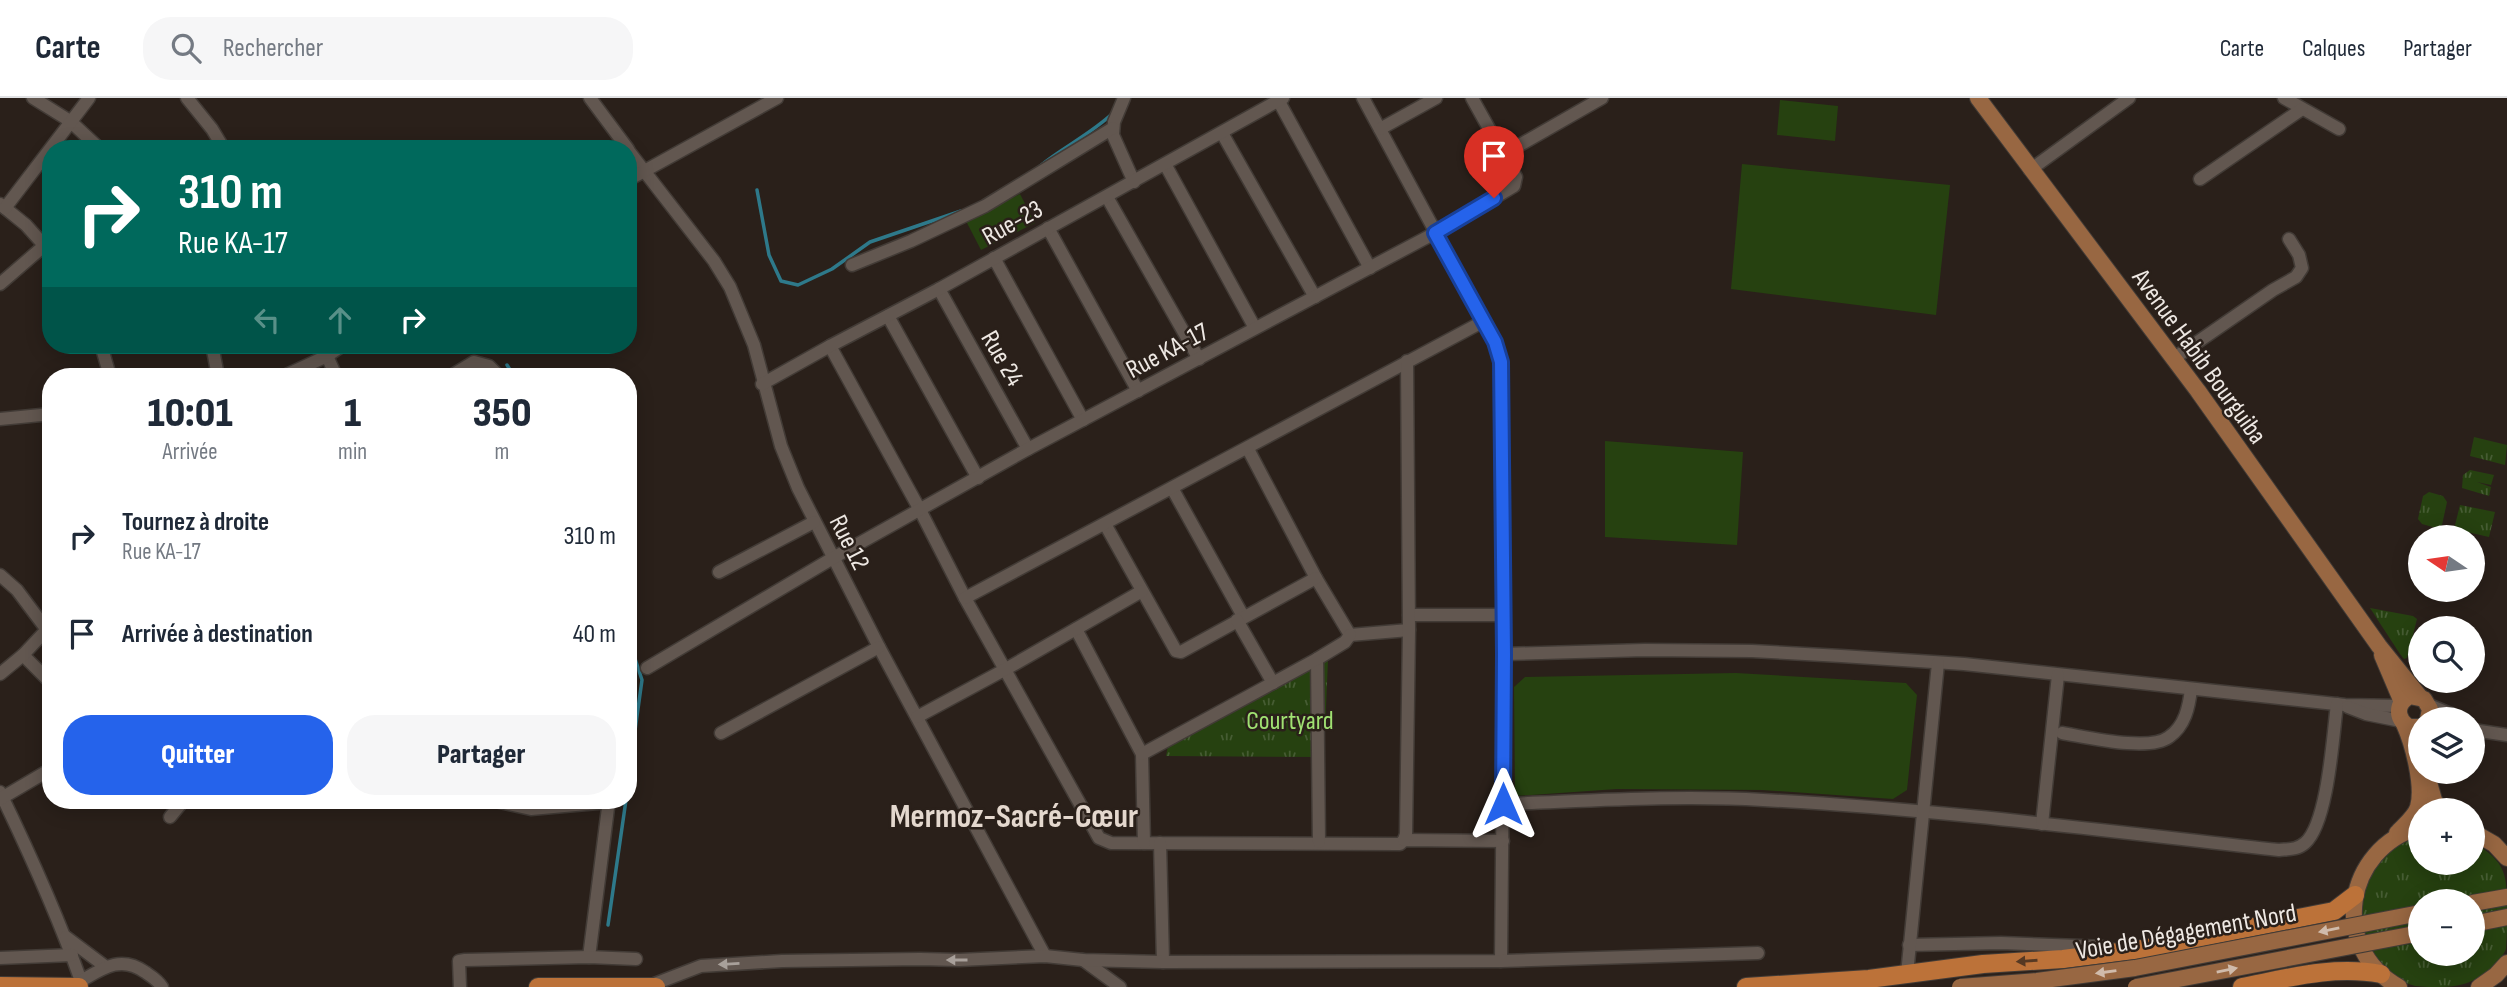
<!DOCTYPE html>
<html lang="fr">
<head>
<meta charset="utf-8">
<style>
	body { margin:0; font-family:"Sofia Sans Condensed",sans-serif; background:#f6f6f7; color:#1f2937; height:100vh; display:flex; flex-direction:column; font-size:26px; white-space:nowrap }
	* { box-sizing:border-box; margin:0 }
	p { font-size:23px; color:#747a83 }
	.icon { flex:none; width:38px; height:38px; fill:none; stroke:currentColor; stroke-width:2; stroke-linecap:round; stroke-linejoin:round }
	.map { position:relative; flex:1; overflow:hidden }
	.details { position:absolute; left:42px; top:270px; width:595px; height:441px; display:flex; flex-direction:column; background:#fff; border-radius:28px; box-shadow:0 4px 18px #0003 }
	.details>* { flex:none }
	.guide { position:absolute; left:42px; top:42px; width:595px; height:214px; border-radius:28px; box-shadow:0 4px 18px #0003; background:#00695c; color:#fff; overflow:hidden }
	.needle { width:46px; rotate:283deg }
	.tools { position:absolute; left:2408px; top:427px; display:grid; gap:14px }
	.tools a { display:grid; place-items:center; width:77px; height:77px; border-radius:50%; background:#fff; box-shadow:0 4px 18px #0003; font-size:35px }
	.pin { position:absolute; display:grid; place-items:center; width:60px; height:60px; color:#fff; margin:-72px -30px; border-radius:50% 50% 50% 0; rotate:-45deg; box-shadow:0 0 7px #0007 }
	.pin .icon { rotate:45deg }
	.me { position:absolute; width:77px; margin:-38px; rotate:0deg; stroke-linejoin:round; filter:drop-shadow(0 0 5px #0008) }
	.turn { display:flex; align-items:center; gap:24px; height:147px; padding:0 21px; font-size:32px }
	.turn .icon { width:91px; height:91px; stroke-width:2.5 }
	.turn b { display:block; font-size:49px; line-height:60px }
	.lanes { display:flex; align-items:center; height:66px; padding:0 21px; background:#0003; justify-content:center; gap:35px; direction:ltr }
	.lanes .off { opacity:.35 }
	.eta { display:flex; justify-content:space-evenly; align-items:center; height:119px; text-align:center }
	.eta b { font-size:42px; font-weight:800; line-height:49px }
	.primary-button { display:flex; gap:14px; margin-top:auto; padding:14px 21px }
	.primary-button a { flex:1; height:80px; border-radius:28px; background:#2563eb; color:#fff; font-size:28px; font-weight:800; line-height:80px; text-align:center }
	.primary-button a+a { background:#f6f6f7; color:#1f2937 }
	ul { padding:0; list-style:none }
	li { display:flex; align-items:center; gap:21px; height:98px; padding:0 21px }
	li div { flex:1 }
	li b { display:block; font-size:26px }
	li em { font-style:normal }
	header { display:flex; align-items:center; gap:42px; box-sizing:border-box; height:98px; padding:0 35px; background:#fff; border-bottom:2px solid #e0e1e3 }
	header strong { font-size:33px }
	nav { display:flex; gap:38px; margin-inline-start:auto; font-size:24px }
	.search { width:490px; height:63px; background:#f6f6f7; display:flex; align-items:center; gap:18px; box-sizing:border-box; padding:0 24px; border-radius:28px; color:#747a83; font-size:26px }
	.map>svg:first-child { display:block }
	.grass { fill:url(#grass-tufts); fill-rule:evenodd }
	.pitch { fill:#264110 }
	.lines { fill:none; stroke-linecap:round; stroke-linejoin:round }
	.stream { stroke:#2e798a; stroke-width:3.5 }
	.minor-casing { stroke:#423b36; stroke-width:15 }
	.major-casing { stroke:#423b36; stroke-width:18 }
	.highway-casing { stroke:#423b36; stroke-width:20 }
	.minor { stroke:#625750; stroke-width:12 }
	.major { stroke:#986742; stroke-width:16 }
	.highway { stroke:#bc7239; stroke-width:18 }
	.major-bridge-casing { stroke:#423b36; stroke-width:18; stroke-linecap:butt }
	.major-bridge { stroke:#986742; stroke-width:16 }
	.oneway { fill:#d0bbab }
	.oneway2 { fill:#a8a09a }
	.oneway3 { fill:#563923 }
	.route-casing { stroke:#184099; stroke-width:18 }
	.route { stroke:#2563eb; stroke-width:12 }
	.labels { text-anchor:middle; stroke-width:5; stroke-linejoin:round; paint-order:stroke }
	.street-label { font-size:26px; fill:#eee8e3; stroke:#2a201a }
	.park-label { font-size:26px; fill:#a0e172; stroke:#2a201a }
	.district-label { font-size:33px; font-weight:bold; fill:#e4d8ce; stroke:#2a201a }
</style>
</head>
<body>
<header>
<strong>Carte</strong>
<div class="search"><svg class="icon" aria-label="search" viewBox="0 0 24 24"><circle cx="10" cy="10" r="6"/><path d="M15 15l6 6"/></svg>Rechercher</div>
<nav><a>Carte</a><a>Calques</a><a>Partager</a></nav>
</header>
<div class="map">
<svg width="2507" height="889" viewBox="0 0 2507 889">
	<defs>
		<pattern id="grass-tufts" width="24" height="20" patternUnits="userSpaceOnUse" patternTransform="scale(1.75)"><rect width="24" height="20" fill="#264110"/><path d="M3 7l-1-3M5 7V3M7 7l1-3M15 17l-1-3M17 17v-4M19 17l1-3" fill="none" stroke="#465c33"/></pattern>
	</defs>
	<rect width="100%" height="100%" fill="#2a201a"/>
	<g class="grass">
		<path d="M2474,339L2507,347L2505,367L2470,358Z"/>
		<path d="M2470,372L2494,377L2491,387L2477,384L2491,389L2489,398L2462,390L2463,377Z"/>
		<path d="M2429,394L2443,398L2447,404L2442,427L2436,430L2422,426L2418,421L2423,398Z"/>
		<path d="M2460,407L2495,414L2489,439L2454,431Z"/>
		<path d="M2370,510L2413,518L2417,521L2407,560L2404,561L2400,556Z"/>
		<path d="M1328,561L1324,659L1166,658L1168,648Z"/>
		<path d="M2420,738V765H2473V744C2507,765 2507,776 2507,814C2507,824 2507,841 2506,851C2503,858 2496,866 2490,871C2475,884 2460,889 2441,889C2433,889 2423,889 2415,888C2373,877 2355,829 2365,790C2372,764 2395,746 2420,738ZM2420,803H2473V856H2420Z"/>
	</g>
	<g class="pitch">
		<path d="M1780,2L1838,8L1835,43L1777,37Z"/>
		<path d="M1742,66L1950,87L1936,217L1731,191Z"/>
		<path d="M1020,96L1035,125L981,152L966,123Z"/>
		<path d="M1605,343L1743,354L1737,447L1605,439Z"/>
		<path d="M1736,575L1906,585L1917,597L1907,692L1893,701L1762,692L1617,691L1515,698L1514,589L1525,579Z"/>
	</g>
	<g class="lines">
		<g class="stream">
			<path d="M1040,68C1063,49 1091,36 1113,15"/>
			<path d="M757,92L769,157L781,183L798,187L832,171L870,144L961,113"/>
			<path d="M507,267L514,278"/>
			<path d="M628,539L642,582L628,683"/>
			<path d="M608,827L626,702"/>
		</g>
		<defs>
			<g id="minor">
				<path d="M33,0L70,23L100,51"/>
				<path d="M187,0L212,31L224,51"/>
				<path d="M590,0L628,51"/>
				<path d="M1124,0L1114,24L1113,37L1134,84"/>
				<path d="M1277,0L1370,170"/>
				<path d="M1363,0L1495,244L1501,264L1504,556L1501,863"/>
				<path d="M2284,0L2339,31"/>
				<path d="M1380,31L1436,0"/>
				<path d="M1222,35L1315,199"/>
				<path d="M628,52L714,163L730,189L754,247L781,348L798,390L879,549L1045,858"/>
				<path d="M1504,56L1602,0"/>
				<path d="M1165,66L1255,230"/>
				<path d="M2030,72L2129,0"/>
				<path d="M2200,81L2302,11"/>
				<path d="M628,82L777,0"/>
				<path d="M1107,99L1199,261"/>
				<path d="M0,106L26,127L51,155"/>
				<path d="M5,110L89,0"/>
				<path d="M1048,130L1138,293"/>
				<path d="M994,160L1083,322"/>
				<path d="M852,167L911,143L985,108L1113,30"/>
				<path d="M0,186L45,147"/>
				<path d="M939,191L1028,351"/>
				<path d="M888,218L978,380"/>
				<path d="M101,247L110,278"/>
				<path d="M212,247L218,278"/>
				<path d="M322,247L336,278"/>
				<path d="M830,248L920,412L965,500L1099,740L1111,745L1400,746L1404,742L1503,743"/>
				<path d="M2173,261L2273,192L2296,179L2302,170L2299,157L2289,141"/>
				<path d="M284,278L327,258L343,247"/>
				<path d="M451,278L474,264L489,268L499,278"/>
				<path d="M762,286L830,248L939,191L1283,0"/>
				<path d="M0,321L51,316"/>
				<path d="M1248,351L1316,480L1350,537L1409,532"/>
				<path d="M1172,390L1243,518"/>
				<path d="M1105,426L1176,553L1181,554L1316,480"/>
				<path d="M719,474L814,424"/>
				<path d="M0,477L17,492L47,532"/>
				<path d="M965,500L1484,223"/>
				<path d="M1409,517H1504"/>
				<path d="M1237,522L1273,585"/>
				<path d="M1076,531L1142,656L1144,745"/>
				<path d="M1504,556L1645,552L1752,553L1841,558L1964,566L2345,607L2400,608"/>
				<path d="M23,557L51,585"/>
				<path d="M628,558L630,572L628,596"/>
				<path d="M1317,561L1319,744"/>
				<path d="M647,570L833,460L1028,351L1435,135L1514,88L1516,79L1472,0"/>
				<path d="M0,576L23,557L51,527"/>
				<path d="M2429,607L2463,621"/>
				<path d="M2348,609L2366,616L2401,623"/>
				<path d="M917,619L1006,571L1142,493"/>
				<path d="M2473,632L2507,637"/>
				<path d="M721,635L879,549"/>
				<path d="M2062,635C2087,639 2149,654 2169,639C2185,628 2189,609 2191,591"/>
				<path d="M1142,656L1317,561L1345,544L1350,537"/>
				<path d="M0,694C30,756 58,818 81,883"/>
				<path d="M0,701L51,671"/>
				<path d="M491,702L531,711L609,704"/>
				<path d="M1503,706C1590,703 1676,697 1763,702C1935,711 2107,733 2279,752C2288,751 2297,752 2305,745C2328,725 2333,637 2337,606"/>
				<path d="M170,719L184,702"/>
				<path d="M2042,726L2058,577"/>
				<path d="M1404,742L1406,736L1409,532L1407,263"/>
				<path d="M1160,745L1163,864"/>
				<path d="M66,839L106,869"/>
				<path d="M1909,847L2001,845L2108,849"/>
				<path d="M589,859L609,702"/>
				<path d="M0,860L72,857"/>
				<path d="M1083,862L1120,889"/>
				<path d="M1907,876L1938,565"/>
				<path d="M649,888L701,868L782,863L920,861L959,862L1045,858L1083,862L1163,864L1501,863L1758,855"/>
				<path d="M79,889L81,883C103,870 121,857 145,874C151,878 158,882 162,889"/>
				<path d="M460,889L459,863L465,862L589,859L636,861"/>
			</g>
			<g id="major">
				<path d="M1978,0L2198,293L2379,548L2420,599"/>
				<path d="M2382,557L2402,604"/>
				<path d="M2420,629H2409C2395,620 2396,605 2410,598L2424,601L2430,611L2428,621"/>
				<path d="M2426,674L2434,702L2440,712"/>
				<path d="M2473,734L2494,746L2507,760"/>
				<path d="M2397,735C2403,728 2415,719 2418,709C2424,688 2413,646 2404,626"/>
				<path d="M2473,805L2507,799"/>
				<path d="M2473,826L2507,819"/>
				<path d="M2399,889C2328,850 2345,750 2420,729"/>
				<path d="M2479,889L2496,877L2507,865"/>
			</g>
			<g id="highway">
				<path d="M0,888L79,889"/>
				<path d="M538,889H656"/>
				<path d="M1746,889L1869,881L1983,866L2063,861L2143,851L2334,813L2355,797"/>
				<path d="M2242,889C2288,880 2334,867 2381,876"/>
			</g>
		</defs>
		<use href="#minor" class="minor-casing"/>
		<use href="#major" class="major-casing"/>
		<use href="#highway" class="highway-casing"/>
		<use href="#minor" class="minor"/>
		<use href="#major" class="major"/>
		<use href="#highway" class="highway"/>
		<defs>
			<g id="major-bridge">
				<path d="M1960,889L2037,883L2135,870L2420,815"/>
				<path d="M2136,889L2420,835"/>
			</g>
		</defs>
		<use href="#major-bridge" class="major-bridge-casing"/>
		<use href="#major-bridge" class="major-bridge"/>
	</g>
	<defs><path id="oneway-solid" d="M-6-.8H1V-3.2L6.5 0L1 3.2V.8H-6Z" transform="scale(1.75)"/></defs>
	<g class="oneway">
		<use href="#oneway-solid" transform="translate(2329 832) rotate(169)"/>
		<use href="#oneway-solid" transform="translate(2227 872) rotate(-11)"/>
		<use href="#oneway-solid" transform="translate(2106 874) rotate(172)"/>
	</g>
	<g class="oneway2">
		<use href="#oneway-solid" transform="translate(957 862) rotate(180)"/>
		<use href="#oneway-solid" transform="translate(729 866) rotate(177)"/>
	</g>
	<use class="oneway3" href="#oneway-solid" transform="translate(2027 863) rotate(176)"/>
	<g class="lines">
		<defs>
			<path id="route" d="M1494,100L1435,135L1495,244L1501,264L1504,556L1503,706"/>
		</defs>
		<use href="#route" class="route-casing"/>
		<use href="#route" class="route"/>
	</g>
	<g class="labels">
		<g class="street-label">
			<text transform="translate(1012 124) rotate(-29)" y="9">Rue-23</text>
			<text transform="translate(1167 252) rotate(-28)" y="9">Rue KA-17</text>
			<text transform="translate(2200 258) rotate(54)" y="9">Avenue Habib Bourguiba</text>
			<text transform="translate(1003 260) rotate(60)" y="9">Rue 24</text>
			<text transform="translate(850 444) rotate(63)" y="9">Rue 12</text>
			<text transform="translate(2186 833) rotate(-10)" y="9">Voie de Dégagement Nord</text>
		</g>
		<g class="park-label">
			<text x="1290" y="631">Courtyard</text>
		</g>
		<g class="district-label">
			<text x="1014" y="729">Mermoz-Sacré-Cœur</text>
		</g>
	</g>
</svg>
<div class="tools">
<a><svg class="needle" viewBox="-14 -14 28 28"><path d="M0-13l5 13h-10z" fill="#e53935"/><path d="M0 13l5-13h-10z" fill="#747a83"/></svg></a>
<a><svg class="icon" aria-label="search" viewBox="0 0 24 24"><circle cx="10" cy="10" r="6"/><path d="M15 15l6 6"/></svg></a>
<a><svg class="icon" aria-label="layers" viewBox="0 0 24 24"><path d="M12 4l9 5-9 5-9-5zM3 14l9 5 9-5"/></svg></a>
<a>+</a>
<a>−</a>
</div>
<div class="pin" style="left:1494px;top:100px;background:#d93025"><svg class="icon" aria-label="arrive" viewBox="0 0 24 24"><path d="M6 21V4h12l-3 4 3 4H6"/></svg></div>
<svg class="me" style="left:1503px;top:706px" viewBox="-20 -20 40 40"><path d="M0-17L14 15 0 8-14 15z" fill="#2563eb" stroke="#fff" stroke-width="4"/></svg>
<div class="guide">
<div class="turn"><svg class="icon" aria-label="right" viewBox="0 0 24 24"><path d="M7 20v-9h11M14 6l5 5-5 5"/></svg><div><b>310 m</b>Rue KA-17</div></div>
<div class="lanes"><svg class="icon off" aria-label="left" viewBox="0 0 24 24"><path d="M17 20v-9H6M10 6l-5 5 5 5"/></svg><svg class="icon off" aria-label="ahead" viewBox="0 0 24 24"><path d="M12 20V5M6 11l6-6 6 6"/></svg><svg class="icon" aria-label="right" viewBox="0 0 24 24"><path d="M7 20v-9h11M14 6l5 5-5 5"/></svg></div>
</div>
<section class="details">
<div class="eta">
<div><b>10:01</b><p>Arrivée</p></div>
<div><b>1</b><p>min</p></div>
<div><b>350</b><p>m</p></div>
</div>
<ul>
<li><svg class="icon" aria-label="right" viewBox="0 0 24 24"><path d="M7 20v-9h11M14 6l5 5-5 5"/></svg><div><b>Tournez à droite</b><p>Rue KA-17</p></div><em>310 m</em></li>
<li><svg class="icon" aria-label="arrive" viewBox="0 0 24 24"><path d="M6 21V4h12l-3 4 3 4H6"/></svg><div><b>Arrivée à destination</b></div><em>40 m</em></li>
</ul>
<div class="primary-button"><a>Quitter</a><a>Partager</a></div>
</section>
</div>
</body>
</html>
